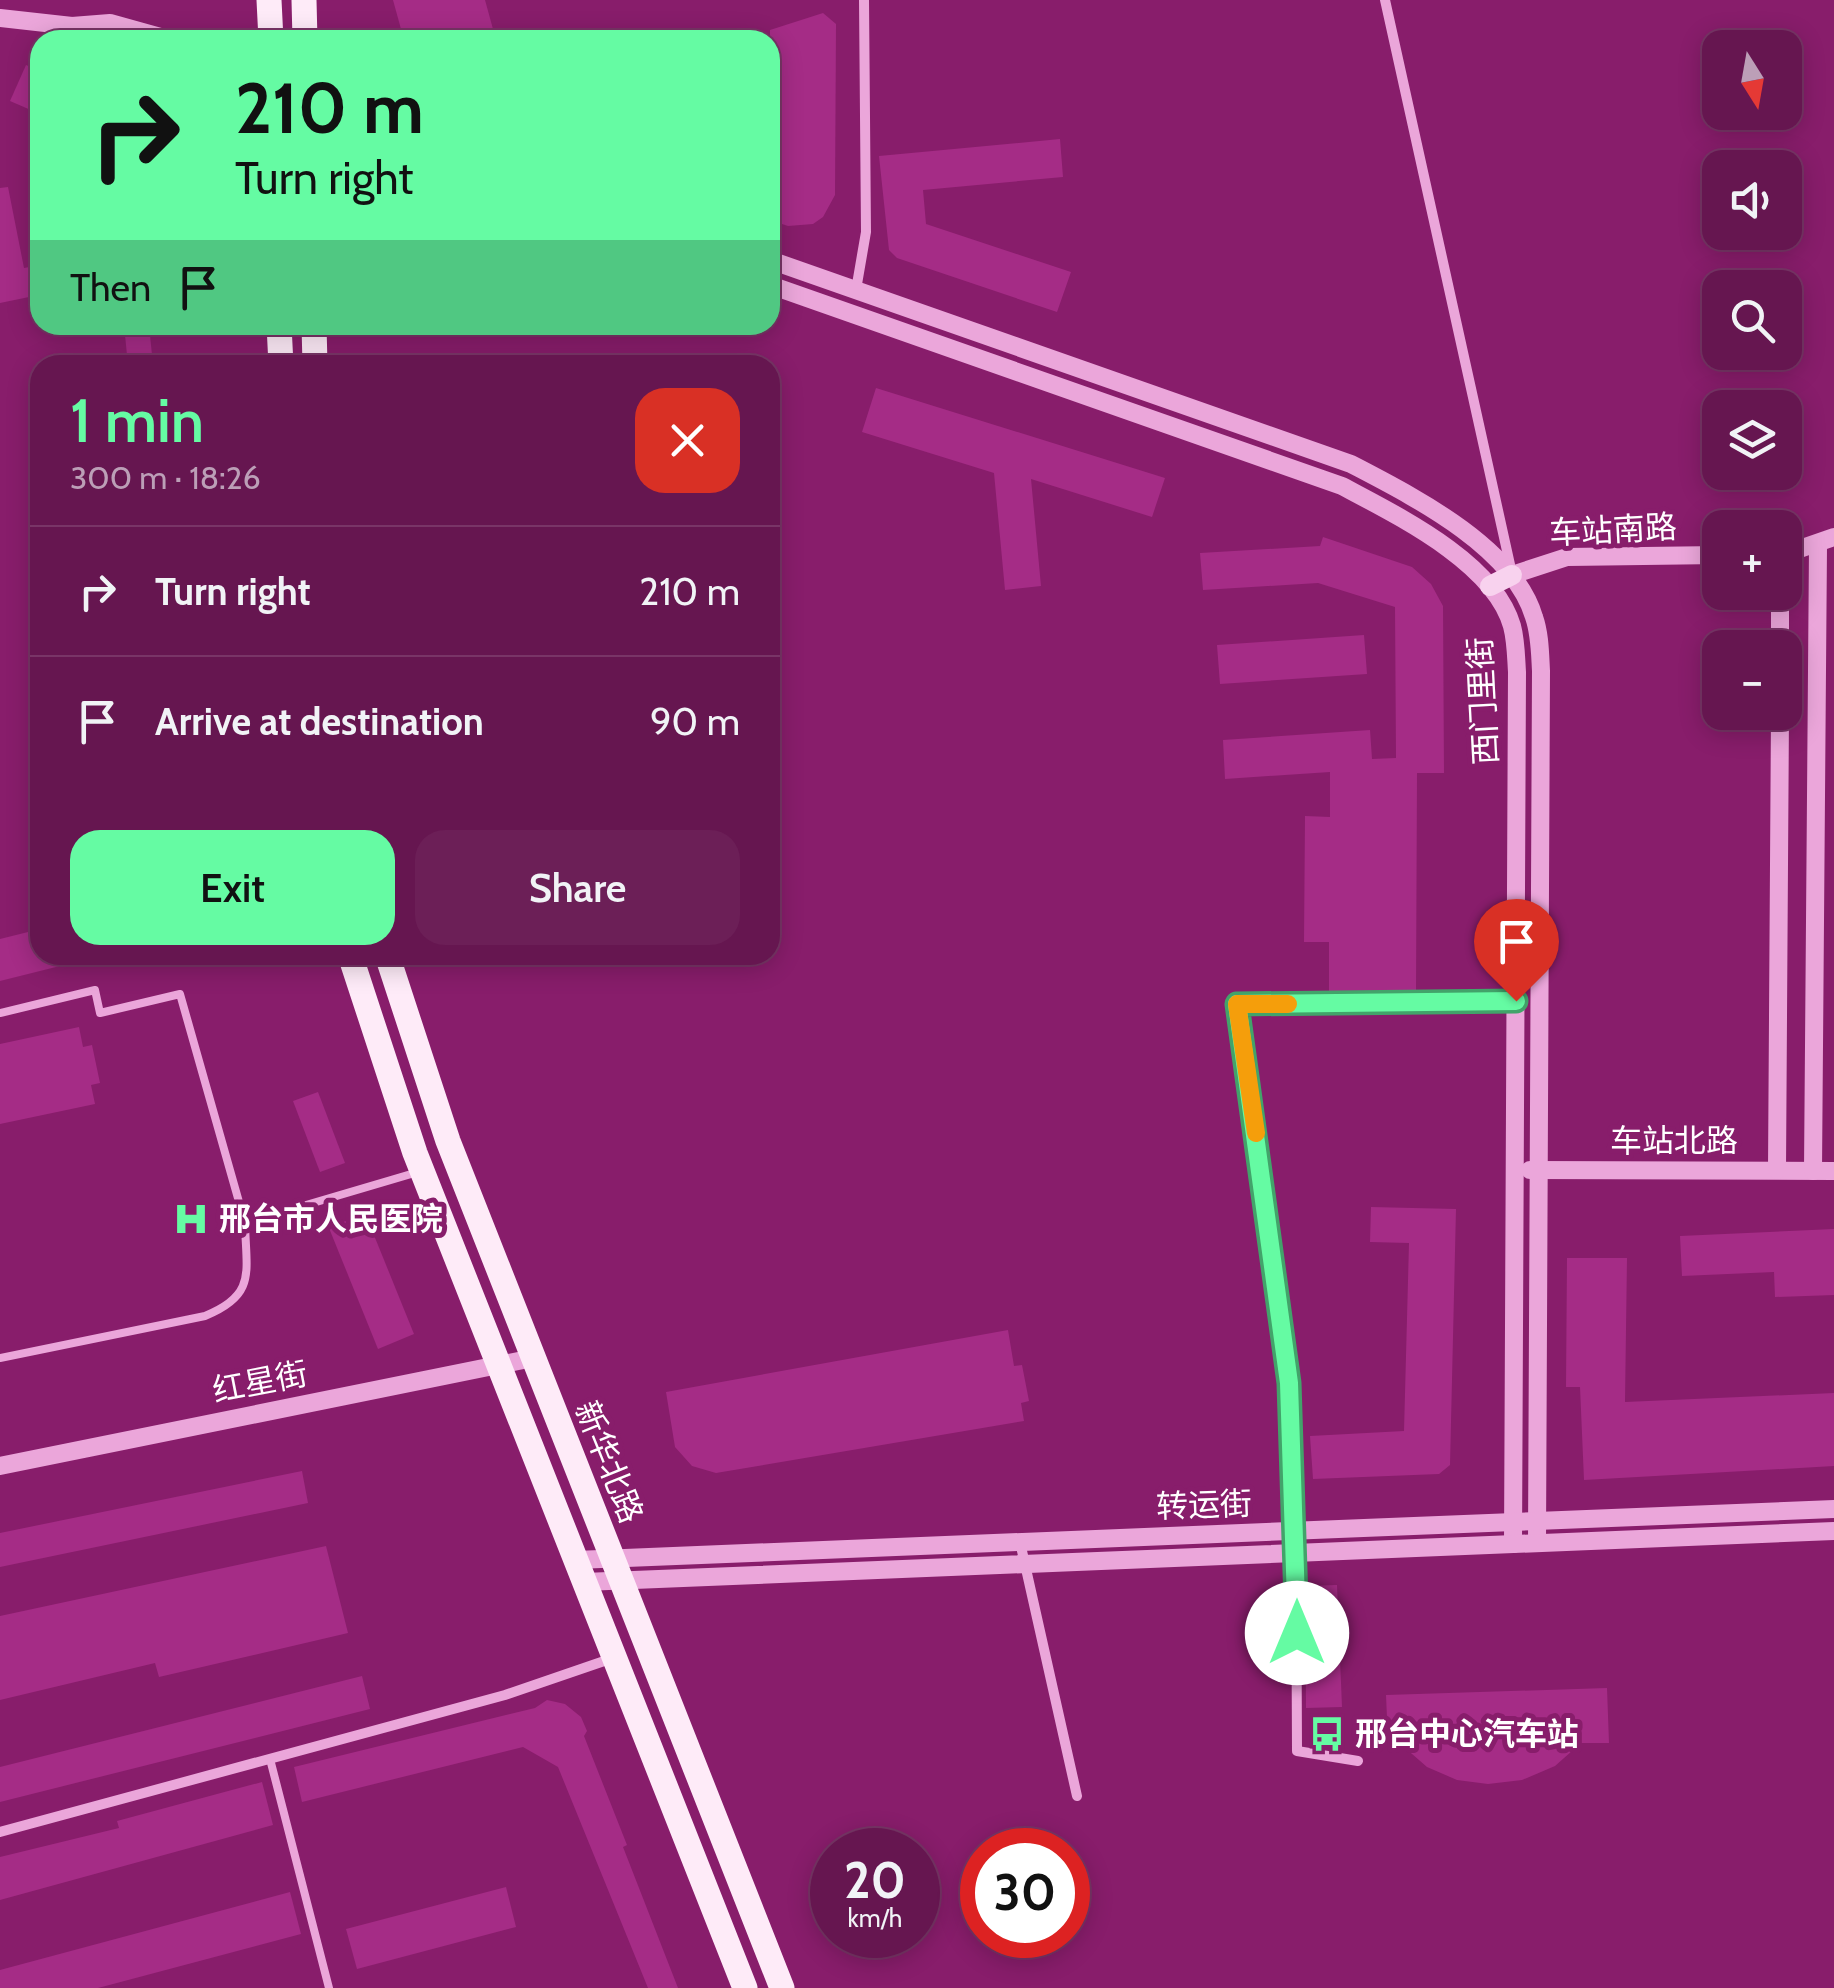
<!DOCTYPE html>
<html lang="en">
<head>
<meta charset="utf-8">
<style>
	body { margin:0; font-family:Cabin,"Noto Sans SC",sans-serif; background:#6c1f57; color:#f1f3f6; height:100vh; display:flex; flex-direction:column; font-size:38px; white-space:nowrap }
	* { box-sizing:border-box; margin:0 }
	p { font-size:32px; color:#bc9fb7 }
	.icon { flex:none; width:55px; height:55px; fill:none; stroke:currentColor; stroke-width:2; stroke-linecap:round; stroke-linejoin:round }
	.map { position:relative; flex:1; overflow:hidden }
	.side { position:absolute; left:30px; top:355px; width:750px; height:610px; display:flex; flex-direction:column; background:#661650; border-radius:30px; box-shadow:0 5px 25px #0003,0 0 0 2px #793567 }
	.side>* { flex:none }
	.guide { position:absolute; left:30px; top:30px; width:750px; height:305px; border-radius:30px; box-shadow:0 5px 25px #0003,0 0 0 2px #793567; background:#65fba3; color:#111; overflow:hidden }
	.needle { width:65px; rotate:169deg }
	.fabs { position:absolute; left:1702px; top:30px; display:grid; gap:20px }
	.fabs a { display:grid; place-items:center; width:100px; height:100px; border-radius:20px; background:#661650; box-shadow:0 5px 25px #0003,0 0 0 2px #793567; font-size:50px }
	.speed { position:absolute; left:810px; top:1828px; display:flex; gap:20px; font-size:50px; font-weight:700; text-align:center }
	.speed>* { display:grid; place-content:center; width:130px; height:130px; border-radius:50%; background:#661650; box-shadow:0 5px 25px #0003,0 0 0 2px #793567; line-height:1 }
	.speed small { font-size:25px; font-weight:400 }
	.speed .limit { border:15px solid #d22; background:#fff; color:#111 }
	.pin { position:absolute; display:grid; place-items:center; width:85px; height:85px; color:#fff; margin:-102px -42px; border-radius:50% 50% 50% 0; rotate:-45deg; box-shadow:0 0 10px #0007 }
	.pin .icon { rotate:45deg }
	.me { position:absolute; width:110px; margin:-55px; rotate:0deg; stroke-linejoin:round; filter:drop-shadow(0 0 8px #0008) }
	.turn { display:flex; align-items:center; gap:35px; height:210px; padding:0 40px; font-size:45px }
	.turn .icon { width:130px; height:130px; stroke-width:2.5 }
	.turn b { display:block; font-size:70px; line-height:85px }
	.then { display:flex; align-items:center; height:95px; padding:0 40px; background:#0003; gap:20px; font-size:38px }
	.round { display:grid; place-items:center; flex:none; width:105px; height:105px; border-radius:30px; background:#6c1f57 }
	.summary { display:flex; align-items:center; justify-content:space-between; height:170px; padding:0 40px }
	h1 { font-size:60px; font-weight:600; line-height:75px; color:#65fba3 }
	.action { display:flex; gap:20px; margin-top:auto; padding:20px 40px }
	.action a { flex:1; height:115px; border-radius:30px; background:#65fba3; color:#111; font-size:40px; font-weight:600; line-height:115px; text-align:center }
	.action a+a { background:#6c1f57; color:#f1f3f6 }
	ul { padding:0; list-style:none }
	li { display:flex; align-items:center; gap:30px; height:130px; padding:0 40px; border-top:2px solid #793567 }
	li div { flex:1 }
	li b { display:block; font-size:38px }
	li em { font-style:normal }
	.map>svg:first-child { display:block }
	.building { fill:#a52c86 }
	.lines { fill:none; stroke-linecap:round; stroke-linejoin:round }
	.service { stroke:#eba6da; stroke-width:8 }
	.minor { stroke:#eba6da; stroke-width:10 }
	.tertiary { stroke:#eba6da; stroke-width:18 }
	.secondary { stroke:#f8d2ee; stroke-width:20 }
	.primary { stroke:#feebf8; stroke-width:25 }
	.route-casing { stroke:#42a36a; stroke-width:25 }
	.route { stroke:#65fba3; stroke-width:18 }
	.slow { stroke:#f59e0b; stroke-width:18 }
	.labels { text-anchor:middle; stroke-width:10; stroke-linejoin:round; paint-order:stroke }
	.street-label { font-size:32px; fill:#fff; stroke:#881d6b }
	.poi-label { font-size:32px; font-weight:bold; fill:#fff; stroke:#881d6b; text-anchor:start }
</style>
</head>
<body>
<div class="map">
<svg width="1834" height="1988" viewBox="0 0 1834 1988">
	<rect width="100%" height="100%" fill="#881d6b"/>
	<g class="building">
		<path d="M393,0H485L496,40H404Z"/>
		<path d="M823,13L836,24L835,195L823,217L813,224L788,226L770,220V30Z"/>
		<path d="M26,65L40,71V114L10,101Z"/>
		<path d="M1060,139L1063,177L923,190L926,224L1071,272L1057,312L897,258L889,250L879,156Z"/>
		<path d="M8,187L24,268L40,265V280L29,297L0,303V188Z"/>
		<path d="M124,325H149L153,365H128Z"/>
		<path d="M876,388L1165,478L1152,517L1031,479L1041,586L1005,590L994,473L862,432Z"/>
		<path d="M1323,537L1412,567L1431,584L1443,606L1444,773H1417L1416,993L1329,994V942H1304L1305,816L1330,817V772L1225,779L1223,740L1370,730L1372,759L1396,758L1395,607L1318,583L1203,590L1200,553L1320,546Z"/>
		<path d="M1364,635L1367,674L1220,684L1217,645Z"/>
		<path d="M40,929V955H79L80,961L0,981V939Z"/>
		<path d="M79,1027L83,1047L92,1045L100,1083L91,1085L95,1104L0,1124V1044Z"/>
		<path d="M318,1092L345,1163L320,1172L293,1101Z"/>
		<path d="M1371,1207L1456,1209L1450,1465L1439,1474L1313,1479L1310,1436L1404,1431L1409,1243L1370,1242Z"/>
		<path d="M365,1213L414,1334L378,1349L329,1228Z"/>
		<path d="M1834,1229V1295L1775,1297L1774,1272L1682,1276L1680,1236Z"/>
		<path d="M1567,1258H1627L1625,1402L1834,1393V1466L1584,1480L1580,1387H1566Z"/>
		<path d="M1008,1330L1014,1366L1022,1365L1029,1401L1021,1403L1024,1421L716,1473L692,1466L675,1447L666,1392Z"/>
		<path d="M302,1471L308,1503L0,1567V1533Z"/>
		<path d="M326,1546L348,1633L159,1677L155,1663L0,1700V1616Z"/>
		<path d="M1337,1585L1342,1707L1306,1708L1305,1586Z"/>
		<path d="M362,1676L370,1709L0,1802V1767Z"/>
		<path d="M1607,1688L1609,1743H1581L1555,1766L1522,1780L1488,1784L1457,1780L1427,1767L1396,1740L1388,1741L1386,1695Z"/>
		<path d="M547,1700L565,1704L581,1717L587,1731L584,1736L627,1845L623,1847L678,1988H648L558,1767L523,1747L302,1802L294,1767L535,1708Z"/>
		<path d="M262,1782L273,1825L0,1900V1857L119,1828L117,1821Z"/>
		<path d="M506,1887L516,1927L357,1969L346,1929Z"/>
		<path d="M290,1892L301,1934L98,1988H0V1970Z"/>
	</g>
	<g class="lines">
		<g class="service">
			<path d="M0,1013L95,990L100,1013L180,994L245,1223L418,1172"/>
			<path d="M0,1358L205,1316C257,1295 246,1272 245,1223"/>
			<path d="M270,1759L329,1988"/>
		</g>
		<g class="minor">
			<path d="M1385,0L1511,569"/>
			<path d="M856,290L866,232L864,0"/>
			<path d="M1020,1542L1077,1796"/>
			<path d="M1358,1761L1297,1751L1296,1531L1289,1383L1237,1004L1516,1001"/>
			<path d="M0,1832L505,1695L613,1658"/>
		</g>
		<g class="tertiary">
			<path d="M0,18L72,26L110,23L171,40"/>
			<path d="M73,26L101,40"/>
			<path d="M770,260L1351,464C1412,496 1513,546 1534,617C1540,634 1540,653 1541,671L1537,1543"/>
			<path d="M770,285L1342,486C1396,515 1494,562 1512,626C1516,641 1516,657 1517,672L1513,1544"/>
			<path d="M1785,554L1834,537"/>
			<path d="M1512,575L1567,557L1720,555"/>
			<path d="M1780,648V592"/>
			<path d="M1530,1170L1834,1171"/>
			<path d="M1777,1170L1780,712"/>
			<path d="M1813,1171L1818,546"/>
			<path d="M0,1466L533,1358"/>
			<path d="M576,1560L1834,1509"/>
			<path d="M584,1582L1834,1531"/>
		</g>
		<path class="secondary" d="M1490,586L1512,575"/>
		<g class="primary">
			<path d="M269,0L271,40"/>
			<path d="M304,0L305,40"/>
			<path d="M279,325L281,365"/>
			<path d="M314,325L315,365"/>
			<path d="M350,955L415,1153L745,1988"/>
			<path d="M387,955L448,1141L782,1988"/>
		</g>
	</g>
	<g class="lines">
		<defs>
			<path id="route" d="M1297,1633L1289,1383L1237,1004L1516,1001"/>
		</defs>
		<use href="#route" class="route-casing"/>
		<use href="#route" class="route"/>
		<path class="slow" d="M1256,1133L1237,1004H1288"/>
	</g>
	<defs>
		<symbol id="hospital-bare" viewBox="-9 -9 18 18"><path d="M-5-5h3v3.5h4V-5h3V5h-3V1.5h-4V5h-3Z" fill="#65fba3" stroke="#881d6b" stroke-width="2.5" paint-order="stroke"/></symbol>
		<symbol id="bus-bare" viewBox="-9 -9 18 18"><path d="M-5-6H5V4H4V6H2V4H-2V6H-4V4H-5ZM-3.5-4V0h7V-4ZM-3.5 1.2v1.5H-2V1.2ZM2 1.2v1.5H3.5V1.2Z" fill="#65fba3" stroke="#881d6b" stroke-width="2.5" paint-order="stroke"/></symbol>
	</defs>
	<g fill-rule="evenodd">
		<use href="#hospital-bare" x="166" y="1194" width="50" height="50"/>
		<use href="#bus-bare" x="1302" y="1709" width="50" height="50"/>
	</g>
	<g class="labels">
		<g class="street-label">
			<text transform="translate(1613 530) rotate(-3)" y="11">车站南路</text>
			<text transform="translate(1483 701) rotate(-93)" y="11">西门里街</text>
			<text x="1674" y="1152">车站北路</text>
			<text transform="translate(260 1382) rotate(-11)" y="11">红星街</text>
			<text transform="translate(609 1462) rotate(68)" y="11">新华北路</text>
			<text transform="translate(1204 1505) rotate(-2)" y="11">转运街</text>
		</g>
		<g class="poi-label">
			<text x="219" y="1230">邢台市人民医院</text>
			<text x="1355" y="1745">邢台中心汽车站</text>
		</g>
	</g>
</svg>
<div class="fabs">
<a><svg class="needle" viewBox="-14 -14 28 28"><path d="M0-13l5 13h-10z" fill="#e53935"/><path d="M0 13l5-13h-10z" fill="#bc9fb7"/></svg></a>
<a><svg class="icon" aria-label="sound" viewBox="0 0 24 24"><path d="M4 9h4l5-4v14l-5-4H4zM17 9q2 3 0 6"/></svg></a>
<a><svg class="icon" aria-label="search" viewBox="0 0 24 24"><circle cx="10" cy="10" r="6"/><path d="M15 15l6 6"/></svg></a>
<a><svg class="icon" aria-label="layers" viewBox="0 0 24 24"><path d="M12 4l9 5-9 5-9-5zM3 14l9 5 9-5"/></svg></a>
<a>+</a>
<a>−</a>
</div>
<div class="speed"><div>20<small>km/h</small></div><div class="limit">30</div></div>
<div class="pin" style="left:1516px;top:1001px;background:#d93025"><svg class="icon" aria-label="arrive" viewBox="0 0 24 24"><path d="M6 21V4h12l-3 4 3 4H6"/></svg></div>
<svg class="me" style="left:1297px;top:1633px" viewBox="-20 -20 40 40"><circle r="19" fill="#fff"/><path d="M0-13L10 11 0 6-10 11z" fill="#65fba3"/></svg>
<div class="guide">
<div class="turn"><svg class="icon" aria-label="right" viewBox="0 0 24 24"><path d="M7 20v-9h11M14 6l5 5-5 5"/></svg><div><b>210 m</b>Turn right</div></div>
<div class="then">Then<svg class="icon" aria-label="arrive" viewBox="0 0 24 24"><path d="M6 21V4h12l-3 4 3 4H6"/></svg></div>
</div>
<section class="side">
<div class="summary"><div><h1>1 min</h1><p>300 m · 18:26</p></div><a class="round" style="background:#d93025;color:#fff"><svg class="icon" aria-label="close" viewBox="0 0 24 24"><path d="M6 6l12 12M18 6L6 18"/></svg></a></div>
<ul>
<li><svg class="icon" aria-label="right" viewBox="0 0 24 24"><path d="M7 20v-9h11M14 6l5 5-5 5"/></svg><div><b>Turn right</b></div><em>210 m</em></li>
<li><svg class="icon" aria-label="arrive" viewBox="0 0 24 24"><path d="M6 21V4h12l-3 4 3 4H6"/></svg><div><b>Arrive at destination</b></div><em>90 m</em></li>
</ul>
<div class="action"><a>Exit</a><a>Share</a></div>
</section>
</div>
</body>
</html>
